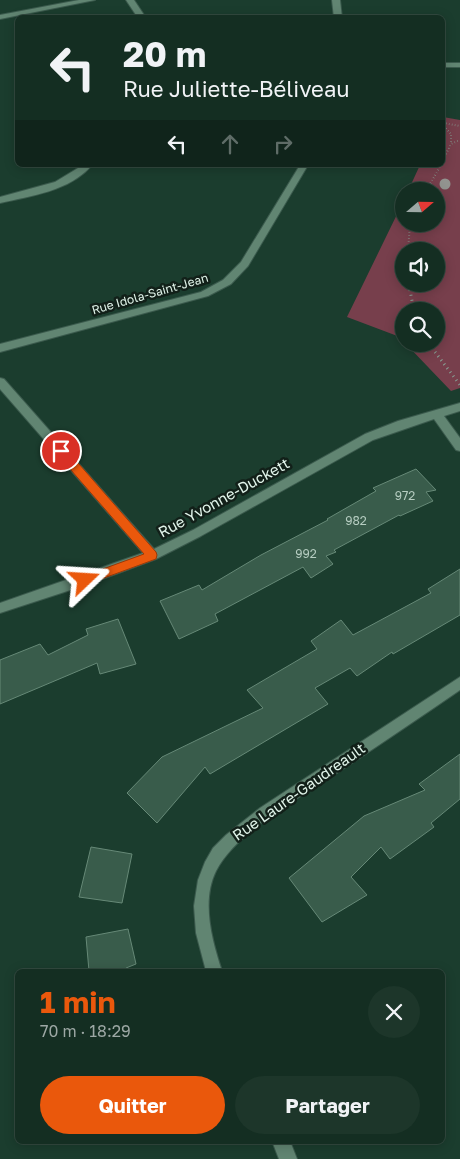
<!DOCTYPE html>
<html lang="fr">
<head>
<meta charset="utf-8">
<style>
	body { margin:0; font-family:"Golos Text",sans-serif; background:#1d362a; color:#f1f3f6; height:100vh; display:flex; flex-direction:column; font-size:19px; white-space:nowrap }
	* { box-sizing:border-box; margin:0 }
	p { font-size:16px; color:#9da8a5 }
	.icon { flex:none; width:28px; height:28px; fill:none; stroke:currentColor; stroke-width:2; stroke-linecap:round; stroke-linejoin:round }
	.map { position:relative; flex:1; overflow:hidden }
	.side { position:absolute; left:15px; top:969px; width:430px; height:175px; display:flex; flex-direction:column; background:#142e22; border-radius:8px; box-shadow:0 2px 12px #0003,0 0 0 1px #334a40 }
	.side>* { flex:none }
	.banner { position:absolute; left:15px; top:15px; width:430px; height:152px; border-radius:8px; box-shadow:0 2px 12px #0003,0 0 0 1px #334a40; background:#142e22; color:#f1f3f6; overflow:hidden }
	.needle { width:32px; rotate:70deg }
	.tools { position:absolute; left:395px; top:182px; display:grid; gap:10px }
	.tools a { display:grid; place-items:center; width:50px; height:50px; border-radius:50%; background:#142e22; box-shadow:0 2px 12px #0003,0 0 0 1px #334a40; font-size:25px }
	.pin { position:absolute; display:grid; place-items:center; width:42px; height:42px; color:#fff; margin:-21px; border:2px solid #fff; border-radius:50%; box-shadow:0 1px 5px #0007 }
	.me { position:absolute; width:55px; margin:-28px; rotate:70deg; stroke-linejoin:round; filter:drop-shadow(0 0 4px #0008) }
	.turn { display:flex; align-items:center; gap:18px; height:105px; padding:0 25px; font-size:22px }
	.turn .icon { width:65px; height:65px; stroke-width:2.5 }
	.turn b { display:block; font-size:35px; line-height:42px }
	.lanes { display:flex; align-items:center; height:48px; padding:0 25px; background:#0003; justify-content:center; gap:25px; direction:ltr }
	.lanes .off { opacity:.35 }
	.round { display:grid; place-items:center; flex:none; width:52px; height:52px; border-radius:26px; background:#1d362a }
	.headline { display:flex; align-items:center; justify-content:space-between; height:85px; padding:0 25px }
	h1 { font-size:30px; font-weight:700; line-height:38px; color:#ea580c }
	.action { display:flex; gap:10px; margin-top:auto; padding:10px 25px }
	.action a { flex:1; height:58px; border-radius:30px; background:#ea580c; color:#fff; font-size:20px; font-weight:700; line-height:58px; text-align:center }
	.action a+a { background:#1d362a; color:#f1f3f6 }
	.map>svg:first-child { display:block }
	.green { fill:#773f4c; fill-rule:evenodd }
	.building { fill:#395c4b; stroke:#668977 }
	.lines { fill:none; stroke-linecap:round; stroke-linejoin:round }
	.minor-casing { stroke:#3b5a4d; stroke-width:2 }
	.path-far1 { stroke:#87a094; stroke-width:2; stroke-dasharray:0.5 2.5; stroke-linecap:butt }
	.path { stroke:#87a094; stroke-width:3; stroke-dasharray:1 4; stroke-linecap:butt }
	.minor { fill:#618572; fill-rule:evenodd }
	.tree { fill:#92938f }
	.route { fill:#ea580c; stroke:#983908 }
	.labels { text-anchor:middle; stroke-width:5; stroke-linejoin:round; paint-order:stroke }
	.far-street-label { font-size:12px; fill:#e1f4ea; stroke:#122019 }
	.number-label { font-size:12px; fill:#b7cec2 }
	.street-label { font-size:15px; fill:#e1f4ea; stroke:#122019 }
</style>
</head>
<body>
<div class="map">
<svg width="460" height="1159" viewBox="0 0 460 1159">
	<rect width="100%" height="100%" fill="#1b3d2e"/>
	<path class="green" d="M443,117L460,120V388L451,391L406,344H436V311H404V341L400,337L347,317L404,200V224H436V191H408L420,165H442ZM404,251H436V284H404Z"/>
	<g class="building">
		<path d="M416,469L436,490L426,492L433,501L400,516L399,515L334,550L336,552L326,556L333,564L311,578L303,567L215,614L218,621L179,639L160,601L199,585L202,590L261,555L328,520L327,519L376,491L373,488Z"/>
		<path d="M460,569V615L393,654L392,652L357,676L350,668L315,688L328,704L210,774L205,767L157,823L127,793L162,757L263,708L247,690L317,649L311,641L341,620L353,635L431,593L428,589Z"/>
		<path d="M118,619L136,664L100,674L97,663L0,704V660L40,644L48,655L88,635L86,629Z"/>
		<path d="M460,754V799L431,823L434,827L390,859L381,847L351,877L367,895L322,922L289,878L364,816L425,790L419,784Z"/>
		<path d="M91,847L132,854L122,903L79,897Z"/>
		<path d="M128,929L136,964L126,968V971H89L86,937Z"/>
	</g>
	<g class="lines">
		<defs>
			<g id="minor">
				<path d="M79,0H95L0,19V15Z"/>
				<path d="M126,0H134L146,18H138Z"/>
				<path d="M332,0H340L342,18H334Z"/>
				<rect x="442" y="63" width="18" height="4"/>
				<path d="M83,165H92C70,191 31,196 0,203V197L55,182Z"/>
				<path d="M300,165H308L248,266L231,284L208,296L0,352V344L201,292L223,280L241,262Z"/>
				<path d="M0,378L4,379L154,549L193,530L365,434L398,421L460,403V411L444,416L460,438V451L456,450L434,419L373,440L201,536L156,559L89,584L0,613V603L143,553L0,389Z"/>
				<path d="M460,677V690C421,717 382,743 343,769C306,794 237,830 216,871C201,901 212,941 222,971H206L196,933L194,906L198,880L205,862L213,848L226,835L260,808Z"/>
				<path d="M272,1141H290L297,1159H279Z"/>
			</g>
		</defs>
		<use href="#minor" class="minor-casing"/>
		<g class="path-far1">
			<path d="M443,123L460,126"/>
			<path d="M442,124L451,134V144"/>
			<path d="M442,162L451,144L460,140"/>
			<path d="M426,191L441,165"/>
			<path d="M408,251L410,224"/>
			<path d="M409,284V286"/>
		</g>
		<g class="path">
			<path d="M409,285L414,311"/>
			<path d="M429,344L460,385"/>
		</g>
		<use href="#minor" class="minor"/>
	</g>
	<circle class="tree" cx="445" cy="184" r="5.5"/>
	<path class="route" d="M61,447L65,448L156,552L157,555L156,559L85,585L81,584L79,580L81,577L144,554L57,454L56,451L57,448Z"/>
	<g class="labels">
		<g class="far-street-label">
			<text transform="translate(150 294) rotate(-16)" y="4">Rue Idola-Saint-Jean</text>
		</g>
		<g class="number-label">
			<text x="405" y="500">972</text>
			<text x="356" y="525">982</text>
			<text x="306" y="558">992</text>
		</g>
		<g class="street-label">
			<text transform="translate(224 498) rotate(-29)" y="5">Rue Yvonne-Duckett</text>
			<text transform="translate(299 792) rotate(-35)" y="5">Rue Laure-Gaudreault</text>
		</g>
	</g>
</svg>
<div class="tools">
<a><svg class="needle" viewBox="-14 -14 28 28"><path d="M0-13l5 13h-10z" fill="#e53935"/><path d="M0 13l5-13h-10z" fill="#9da8a5"/></svg></a>
<a><svg class="icon" aria-label="sound" viewBox="0 0 24 24"><path d="M4 9h4l5-4v14l-5-4H4zM17 9q2 3 0 6"/></svg></a>
<a><svg class="icon" aria-label="search" viewBox="0 0 24 24"><circle cx="10" cy="10" r="6"/><path d="M15 15l6 6"/></svg></a>
</div>
<div class="pin" style="left:61px;top:451px;background:#d93025"><svg class="icon" aria-label="arrive" viewBox="0 0 24 24"><path d="M6 21V4h12l-3 4 3 4H6"/></svg></div>
<svg class="me" style="left:85px;top:580px" viewBox="-20 -20 40 40"><path d="M0-17L14 15 0 8-14 15z" fill="#ea580c" stroke="#fff" stroke-width="4"/></svg>
<div class="banner">
<div class="turn"><svg class="icon" aria-label="left" viewBox="0 0 24 24"><path d="M17 20v-9H6M10 6l-5 5 5 5"/></svg><div><b>20 m</b>Rue Juliette-Béliveau</div></div>
<div class="lanes"><svg class="icon" aria-label="left" viewBox="0 0 24 24"><path d="M17 20v-9H6M10 6l-5 5 5 5"/></svg><svg class="icon off" aria-label="ahead" viewBox="0 0 24 24"><path d="M12 20V5M6 11l6-6 6 6"/></svg><svg class="icon off" aria-label="right" viewBox="0 0 24 24"><path d="M7 20v-9h11M14 6l5 5-5 5"/></svg></div>
</div>
<section class="side">
<div class="headline"><div><h1>1 min</h1><p>70 m · 18:29</p></div><a class="round"><svg class="icon" aria-label="close" viewBox="0 0 24 24"><path d="M6 6l12 12M18 6L6 18"/></svg></a></div>
<div class="action"><a>Quitter</a><a>Partager</a></div>
</section>
</div>
</body>
</html>
